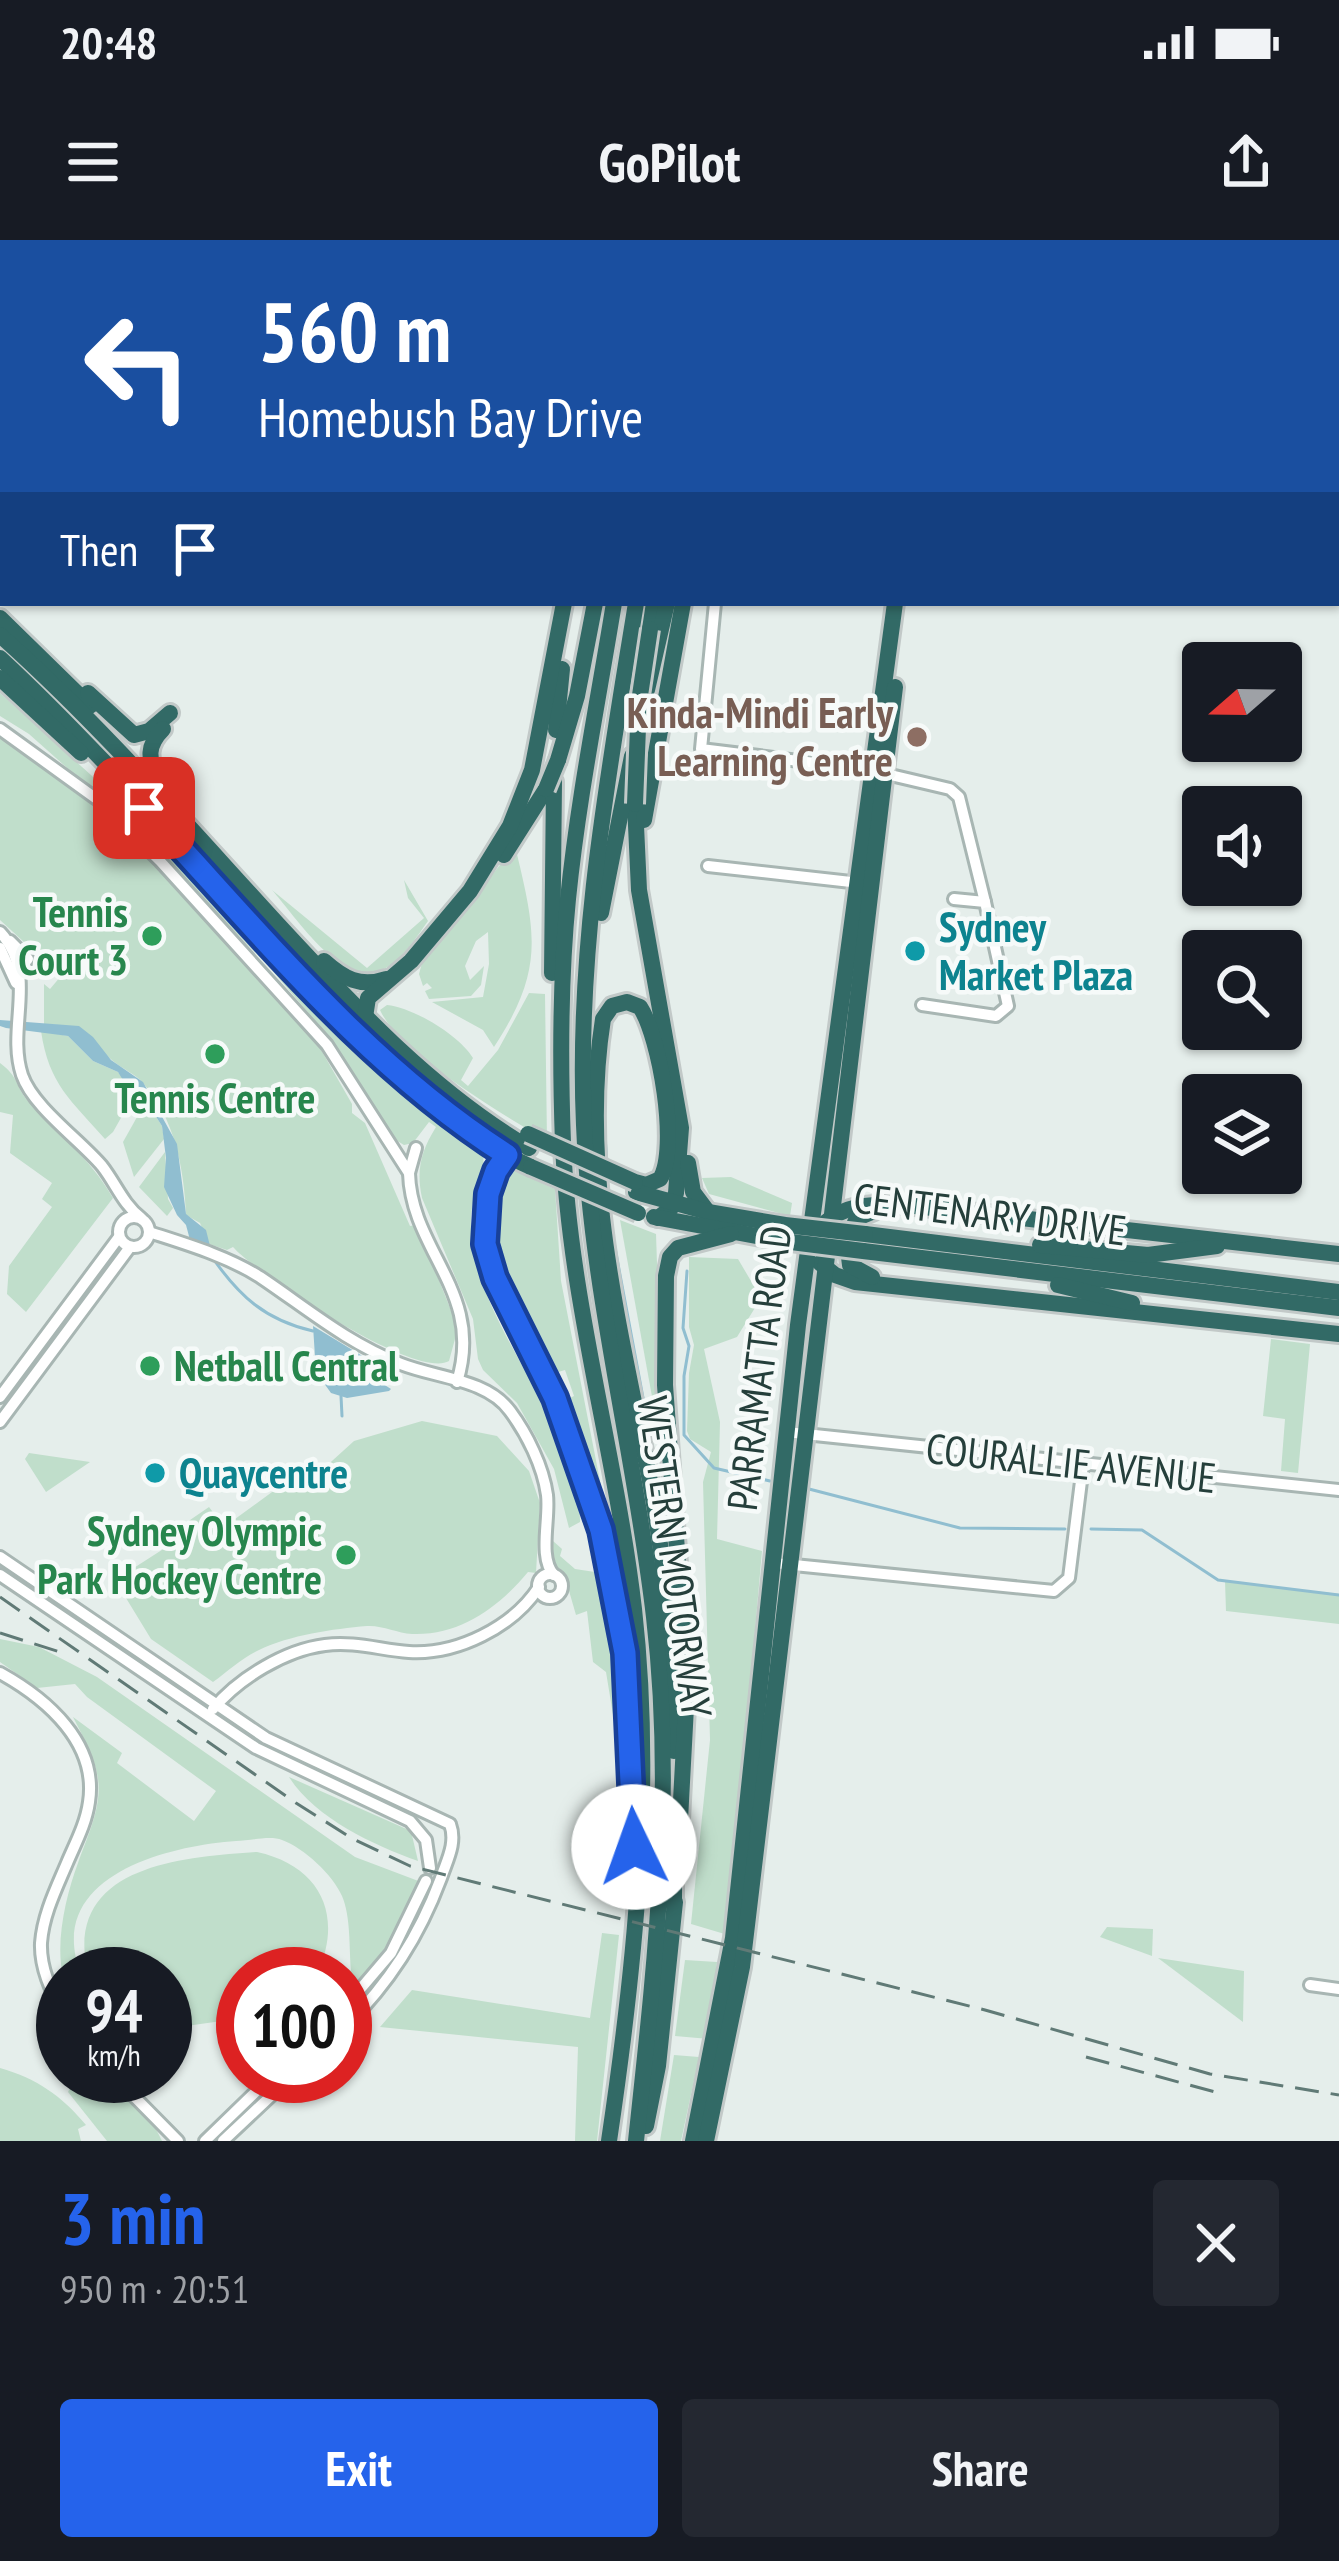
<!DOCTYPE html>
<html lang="en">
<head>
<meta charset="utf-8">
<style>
	body { margin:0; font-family:"PT Sans Narrow",sans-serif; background:#242831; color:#f1f3f6; height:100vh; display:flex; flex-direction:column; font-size:45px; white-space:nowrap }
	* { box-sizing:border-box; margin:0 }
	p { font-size:39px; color:#9ea1a6 }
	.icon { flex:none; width:66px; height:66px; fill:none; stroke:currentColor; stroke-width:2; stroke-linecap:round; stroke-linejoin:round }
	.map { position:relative; height:1901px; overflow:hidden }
	.panel { display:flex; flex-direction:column; background:#171b24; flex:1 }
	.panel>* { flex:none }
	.top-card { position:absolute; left:0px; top:0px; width:1341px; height:366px; box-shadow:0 3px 9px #0004; background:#1a4fa0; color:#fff; overflow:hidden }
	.needle { width:78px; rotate:250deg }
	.tools { position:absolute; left:1182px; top:402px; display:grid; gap:24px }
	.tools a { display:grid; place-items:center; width:120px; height:120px; border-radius:12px; background:#171b24; box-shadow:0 3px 9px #0004; font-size:60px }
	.speed { position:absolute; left:36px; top:1707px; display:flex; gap:24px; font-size:60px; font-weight:700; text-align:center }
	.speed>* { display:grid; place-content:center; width:156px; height:156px; border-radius:50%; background:#171b24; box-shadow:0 3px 9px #0004; line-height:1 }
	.speed small { font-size:30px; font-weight:400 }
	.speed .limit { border:18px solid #d22; background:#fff; color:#111 }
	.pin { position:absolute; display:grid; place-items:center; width:102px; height:102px; color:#fff; margin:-51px; border-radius:24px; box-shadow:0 6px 18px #0006 }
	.me { position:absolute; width:132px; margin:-66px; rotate:357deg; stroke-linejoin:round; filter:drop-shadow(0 0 9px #0008) }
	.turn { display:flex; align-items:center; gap:42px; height:252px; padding:0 60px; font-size:54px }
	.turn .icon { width:156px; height:156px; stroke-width:2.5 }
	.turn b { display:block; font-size:84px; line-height:102px }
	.then { display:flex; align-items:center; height:114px; padding:0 60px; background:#0003; gap:24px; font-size:45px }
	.round { display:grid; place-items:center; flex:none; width:126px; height:126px; border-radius:12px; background:#242831 }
	.headline { display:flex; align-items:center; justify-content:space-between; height:204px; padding:0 60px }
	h1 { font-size:72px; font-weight:600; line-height:90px; color:#2563eb }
	.action { display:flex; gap:24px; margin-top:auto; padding:24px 60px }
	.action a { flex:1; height:138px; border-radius:12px; background:#2563eb; color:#fff; font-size:48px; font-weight:600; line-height:138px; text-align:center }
	.action a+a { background:#242831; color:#f1f3f6 }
	.status { display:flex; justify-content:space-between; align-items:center; height:84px; padding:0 60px; background:#171b24; direction:ltr }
	.status svg { height:33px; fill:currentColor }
	header { display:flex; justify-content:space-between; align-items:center; height:156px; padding:0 60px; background:#171b24; font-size:54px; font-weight:600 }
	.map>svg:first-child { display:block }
	.green { fill:#c0decb }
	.water { fill:#90bed0 }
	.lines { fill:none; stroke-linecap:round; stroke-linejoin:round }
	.stream { stroke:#90bed0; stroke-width:3 }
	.minor-casing { stroke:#a8b6b3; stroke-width:16 }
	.major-casing { stroke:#c2c9c8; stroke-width:20 }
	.highway-casing { stroke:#c2c9c8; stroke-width:22 }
	.minor { stroke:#fff; stroke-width:10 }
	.major { stroke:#6ca19a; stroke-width:14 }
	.highway { stroke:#326a66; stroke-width:16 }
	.rail { stroke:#607a76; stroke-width:3; stroke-dasharray:24 12; stroke-linecap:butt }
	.highway-bridge-casing { stroke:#c2c9c8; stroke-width:22; stroke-linecap:butt }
	.highway-bridge { stroke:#326a66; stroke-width:16 }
	.route-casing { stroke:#184099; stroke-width:30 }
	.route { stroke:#2563eb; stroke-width:21 }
	.education-dot { fill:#8d6e63; stroke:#f6faf9; stroke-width:4.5 }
	.leisure-dot { fill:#2e9e5b; stroke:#f6faf9; stroke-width:4.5 }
	.culture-dot { fill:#0f9aa8; stroke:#f6faf9; stroke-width:4.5 }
	.labels { text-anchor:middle; stroke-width:9; stroke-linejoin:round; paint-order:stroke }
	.education-label { font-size:42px; font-weight:bold; fill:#785e54; stroke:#f6faf9; text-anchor:end }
	.leisure-label { font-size:42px; font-weight:bold; fill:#27864d; stroke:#f6faf9; text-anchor:end }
	.culture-label { font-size:42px; font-weight:bold; fill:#0d838f; stroke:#f6faf9; text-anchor:start }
	.street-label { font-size:42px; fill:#253f3b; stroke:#f6faf9 }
</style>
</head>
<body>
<div class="status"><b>20:48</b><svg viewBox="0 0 49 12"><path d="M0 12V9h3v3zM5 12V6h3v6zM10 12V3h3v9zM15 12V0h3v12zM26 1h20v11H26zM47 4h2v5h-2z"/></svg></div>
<header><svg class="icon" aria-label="menu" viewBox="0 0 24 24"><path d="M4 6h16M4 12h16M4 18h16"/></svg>GoPilot<svg class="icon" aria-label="share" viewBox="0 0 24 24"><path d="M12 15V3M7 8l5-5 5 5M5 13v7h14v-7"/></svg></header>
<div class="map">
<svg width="1339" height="1901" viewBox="0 0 1339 1901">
	<rect width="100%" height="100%" fill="#e5eeeb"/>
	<g class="green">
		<path d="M0,453L132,572L400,852L483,914C486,933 475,949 472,968C468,992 475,1018 482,1041C507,1118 581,1200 580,1282L569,1288L554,1229L517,1163L483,1130L478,1119L473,1079L422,958C416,930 421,911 436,887L429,882L413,903L404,905L394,899L333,802L271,729L138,591L29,494L0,476Z"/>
		<path d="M0,498C106,561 185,658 269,747V752L320,808L352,864V873L365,883L410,986L417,985L458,1088L449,1121C416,1141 257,1034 233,1007L227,1010L209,1004L200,983L186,975C184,929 175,879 143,843C136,834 122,829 113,821C80,792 94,787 44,784V744L50,749L61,736L0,680Z"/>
		<path d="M515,606C536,693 545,729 494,807L483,790L432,762L483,757L489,724L488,692L476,701L465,726L470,740L484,726L481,745L471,756L429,759L425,751L432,748L427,743L423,746L419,734L422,723Z"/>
		<path d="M404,640L428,681C417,697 400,722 382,730C341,748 296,677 272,650L367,728L424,678L408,658Z"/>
		<path d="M529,753L545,754L547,901C504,875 400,814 380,770L387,765C414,768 459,795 473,818L461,840L468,846L498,810Z"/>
		<path d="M41,791L68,796L93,821L118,832L135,853L113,892L105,899C71,860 49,845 41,791Z"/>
		<path d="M0,823C20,838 15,846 28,861C59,896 88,915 113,958L26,1072L7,1054L9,1026L52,967L42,959L52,943L10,913L13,875L0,872Z"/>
		<path d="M146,861L162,886L164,899L134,937L123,902Z"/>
		<path d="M165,912L168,959L173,968L167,976L139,947Z"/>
		<path d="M513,930L555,949L561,1041L608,1282L564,1161L574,1156L565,1130L555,1133L543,1108L535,1100C514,1054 473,977 513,930Z"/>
		<path d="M731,937L792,963L790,976L709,954L702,938Z"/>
		<path d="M620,980L656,994L662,1171L655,1173Z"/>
		<path d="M689,1017L738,1019L761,1058L737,1097L704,1109L720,1182L717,1299L762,1311L728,1695L691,1684L710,1500L703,1242L711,1212L690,1199L687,1191L689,1133L694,1105L689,1087Z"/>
		<path d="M1271,1099L1310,1104L1298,1233L1281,1231L1285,1179L1263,1176Z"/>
		<path d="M422,1181L497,1196L529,1231L540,1263L536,1333L528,1332C500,1366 461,1396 412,1394C397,1393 382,1385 367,1386C333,1389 290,1395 259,1410C243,1417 228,1431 213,1442L151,1399L115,1340L179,1299L174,1291L209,1267L224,1287L283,1244L311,1240L354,1201Z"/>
		<path d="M29,1213L90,1222L46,1252L25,1219Z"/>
		<path d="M553,1301L562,1309L560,1316L575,1329L595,1332L599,1339L614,1418L616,1493L606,1432L593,1422L587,1371L576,1375L565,1337L553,1329L547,1307Z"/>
		<path d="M1225,1341L1339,1354V1384L1226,1371Z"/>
		<path d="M0,1399L39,1407L97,1437L355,1617L421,1642C402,1685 380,1725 345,1758V1736L351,1730C349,1708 351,1677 342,1656C333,1635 304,1608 282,1600C270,1595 249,1601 236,1601C166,1606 43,1637 81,1734L63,1736C55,1702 66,1655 78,1623C87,1597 102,1567 98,1539C95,1517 83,1497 73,1477L122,1513L117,1523L194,1581L216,1551L87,1457L75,1444L37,1448L0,1422Z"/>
		<path d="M289,1537L411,1591L418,1621C373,1605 315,1578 289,1537Z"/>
		<path d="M257,1612C321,1626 344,1676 317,1734H243V1778L165,1789V1734H88C62,1626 181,1617 257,1612Z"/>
		<path d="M1107,1687L1153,1689L1152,1716L1100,1697Z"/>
		<path d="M602,1693L619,1695L597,1901H575L578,1807L380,1787L412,1750L590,1778Z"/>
		<path d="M1158,1718L1244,1731L1243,1782Z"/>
		<path d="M685,1720L717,1722L709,1799L675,1796Z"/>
		<path d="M674,1815L699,1817L681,1901H660Z"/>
		<path d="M0,1828C36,1838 62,1856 86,1885L78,1889L81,1901H0Z"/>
		<path d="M76,1836H106L155,1887L162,1901H107L68,1852Z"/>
	</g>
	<g class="water">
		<path d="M0,780L79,786L93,797L111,820L143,842L177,904L186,974L206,990L210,1006L190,1000L186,985L177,975L164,947L166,918L162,886L146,861L126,845L118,832L93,821L68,796L6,788L0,786Z"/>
		<path d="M313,1086L364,1117L366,1133L391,1149L389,1151L347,1158L331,1153L316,1132Z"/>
	</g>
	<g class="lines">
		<g class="stream">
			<path d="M657,854L660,886"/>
			<path d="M604,884L607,923"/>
			<path d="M612,992L655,1222"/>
			<path d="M212,1017C239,1056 265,1080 313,1091"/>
			<path d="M687,1031L683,1088L689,1106L684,1136V1195L714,1228L770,1241"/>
			<path d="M341,1156L342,1176"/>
			<path d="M809,1249L960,1288L1065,1289"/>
			<path d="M1091,1289L1142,1290L1218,1340L1339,1355"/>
		</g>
		<defs>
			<g id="minor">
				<path d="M344,0L346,3"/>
				<path d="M1025,3L1026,0"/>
				<path d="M715,363L701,509L865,529L950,549L959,557L985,662"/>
				<path d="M0,489L98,560L160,621L327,805L409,933C411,1011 485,1053 457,1142"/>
				<path d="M708,626L860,643"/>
				<path d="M0,692C39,734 6,786 22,835C33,867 80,900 102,926C116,944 123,964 141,978"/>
				<path d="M10,701L28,719L19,729"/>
				<path d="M0,708L16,743"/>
				<path d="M922,765L996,776L1008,766L985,662L954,659"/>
				<path d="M409,933L416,908"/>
				<circle cx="134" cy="992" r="15"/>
				<path d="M149,992C186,1004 227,1016 260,1037C309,1070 346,1102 401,1124C436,1138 487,1139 510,1171C527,1194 543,1226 547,1255C550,1279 538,1318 554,1335"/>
				<path d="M0,1157L119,997"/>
				<path d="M0,1182L130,1007"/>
				<path d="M786,1192L1339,1250"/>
				<path d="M0,1317L266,1498L450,1584C457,1603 447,1620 441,1638C419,1697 389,1743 345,1787"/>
				<path d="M774,1323L1054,1351L1069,1338L1083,1225"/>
				<circle cx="550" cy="1346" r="12"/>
				<path d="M0,1335L256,1508L410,1581L426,1600L430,1628"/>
				<path d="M0,1433C47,1459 98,1503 89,1562C86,1584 75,1604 67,1623C56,1649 43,1675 41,1703C40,1728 51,1751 63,1773"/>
				<path d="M213,1469C239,1438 285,1410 325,1405C354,1401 381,1410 409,1412C457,1415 513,1387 539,1347"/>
				<path d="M1310,1745L1339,1749"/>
				<path d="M345,1767L391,1713L426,1641"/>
				<path d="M114,1836L178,1901"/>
				<path d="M205,1901L272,1836"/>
				<path d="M223,1901L292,1836"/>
			</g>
			<g id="major">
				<path d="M62,3L65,0"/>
				<path d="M0,116L3,107"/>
			</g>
			<g id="highway">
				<path d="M652,3V0"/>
				<path d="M672,3L673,0"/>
				<path d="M692,3L693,0"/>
				<path d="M720,3V0"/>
				<path d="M735,3V0"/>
				<path d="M935,3V0"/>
				<path d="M0,378L90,466"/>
				<path d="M650,389L654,363"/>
				<path d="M0,395C102,486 192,591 284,691C359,772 434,852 529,908"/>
				<path d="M0,418C104,515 197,625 295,729C366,804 436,884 531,927"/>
				<path d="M0,438L81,513"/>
				<path d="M647,450L667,363"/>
				<path d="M88,453L134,495L149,491L170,473"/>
				<path d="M556,490L562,429"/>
				<path d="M558,520L577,456L595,363"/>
				<path d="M156,539C149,518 146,506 163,489"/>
				<path d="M635,564L639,650L681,888L676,953L671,968L658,978"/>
				<path d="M644,580L683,363"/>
				<path d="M504,615L546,549"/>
				<path d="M601,673L632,516"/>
				<path d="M324,721C343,738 360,748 386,739"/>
				<path d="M552,733L554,542"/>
				<path d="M365,777L368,758L411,721L470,651L510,586L532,530L564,363"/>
				<path d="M507,915L496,931L488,954L485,1004L495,1038L555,1158L601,1290L625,1413L632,1590"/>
				<path d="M688,923L693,952L708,972"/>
				<path d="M635,942L646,945L660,939C679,909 660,797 640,767L627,762L612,766L603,779C579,931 620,1088 649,1236C666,1327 674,1419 674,1511"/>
				<path d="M636,952L708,972L785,985"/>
				<path d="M654,977L783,1001"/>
				<path d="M826,982C847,964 870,965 897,964L1339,1014"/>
				<path d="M865,994L1339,1052"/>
				<path d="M1040,1005L1148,1015L1217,1006"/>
				<path d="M863,1011L1339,1068"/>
				<path d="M820,1023L835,1035L855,1042L1339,1094"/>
				<path d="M872,1037L850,1025L847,1001L857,978L874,971"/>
				<path d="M1058,1045L1132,1063"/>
				<path d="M674,1627V1667"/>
				<path d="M677,1636L687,1448L665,1145L666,1036L670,1017L678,1008L731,994"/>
				<path d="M646,1886L658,1826L675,1662"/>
				<path d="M609,1901C635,1726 654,1545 634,1369C616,1213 569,1060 563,903C560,822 560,739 568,659C578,560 598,461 614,363"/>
				<path d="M636,1901C655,1724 675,1556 654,1377C635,1212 591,1052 584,885C576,709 608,536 636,363"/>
				<path d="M693,1901L733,1698L798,1085L895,363"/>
				<path d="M706,1901L742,1727L895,447"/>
			</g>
		</defs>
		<use href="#minor" class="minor-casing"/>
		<use href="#major" class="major-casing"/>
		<use href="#highway" class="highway-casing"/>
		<use href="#minor" class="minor"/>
		<use href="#major" class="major"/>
		<use href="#highway" class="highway"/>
		<g class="rail">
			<path d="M0,1357L296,1563L353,1599L410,1626L985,1770L1210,1834L1339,1855"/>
			<path d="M0,1393L63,1413"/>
			<path d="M1086,1817L1219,1853"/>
		</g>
		<defs>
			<g id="highway-bridge">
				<path d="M546,549L558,520"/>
				<path d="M635,564L639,462L650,389"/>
				<path d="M528,894L635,942"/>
				<path d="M531,927L638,973"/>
				<path d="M785,985L865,994"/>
				<path d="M783,1001L863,1011"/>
			</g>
		</defs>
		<use href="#highway-bridge" class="highway-bridge-casing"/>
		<use href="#highway-bridge" class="highway-bridge"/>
	</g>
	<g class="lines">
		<defs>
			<path id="route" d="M144,568C258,690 365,825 507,915L496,931L488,954L485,1004L495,1038L555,1158L601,1290L625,1413L634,1607"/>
		</defs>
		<use href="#route" class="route-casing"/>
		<use href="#route" class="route"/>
	</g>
	<circle class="education-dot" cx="917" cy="497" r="12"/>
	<g class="leisure-dot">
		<circle cx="152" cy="696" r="12"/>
		<circle cx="215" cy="814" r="12"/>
		<circle cx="150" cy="1126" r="12"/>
		<circle cx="346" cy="1315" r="12"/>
	</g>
	<g class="culture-dot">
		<circle cx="915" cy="711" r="12"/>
		<circle cx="155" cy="1233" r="12"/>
	</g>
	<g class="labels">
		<g class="education-label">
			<text x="893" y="488">Kinda-Mindi Early<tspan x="893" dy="48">Learning Centre</tspan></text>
		</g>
		<g class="leisure-label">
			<text x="128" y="687">Tennis<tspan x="128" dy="48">Court 3</tspan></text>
			<text x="215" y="873" text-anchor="middle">Tennis Centre</text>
			<text x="174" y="1141" text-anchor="start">Netball Central</text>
			<text x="322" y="1306">Sydney Olympic<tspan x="322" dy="48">Park Hockey Centre</tspan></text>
		</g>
		<g class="culture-label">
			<text x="939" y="702">Sydney<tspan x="939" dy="48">Market Plaza</tspan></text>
			<text x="179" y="1248">Quaycentre</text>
		</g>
		<g class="street-label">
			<text transform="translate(990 974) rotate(7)" y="15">CENTENARY DRIVE</text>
			<text transform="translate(759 1128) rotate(-83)" y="15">PARRAMATTA ROAD</text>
			<text transform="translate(1071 1223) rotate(6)" y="15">COURALLIE AVENUE</text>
			<text transform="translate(675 1317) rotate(82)" y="15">WESTERN MOTORWAY</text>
		</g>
	</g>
</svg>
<div class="tools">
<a><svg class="needle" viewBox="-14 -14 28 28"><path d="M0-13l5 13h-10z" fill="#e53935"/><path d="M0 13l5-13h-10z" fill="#9ea1a6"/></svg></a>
<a><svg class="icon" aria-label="sound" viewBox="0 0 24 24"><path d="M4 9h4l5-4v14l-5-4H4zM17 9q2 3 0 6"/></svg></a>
<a><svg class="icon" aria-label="search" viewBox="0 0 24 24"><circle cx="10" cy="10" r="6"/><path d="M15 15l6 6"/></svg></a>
<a><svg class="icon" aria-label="layers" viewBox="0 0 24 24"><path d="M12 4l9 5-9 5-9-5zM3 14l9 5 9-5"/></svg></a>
</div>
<div class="speed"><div>94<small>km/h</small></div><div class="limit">100</div></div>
<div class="pin" style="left:144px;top:568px;background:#d93025"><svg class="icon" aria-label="arrive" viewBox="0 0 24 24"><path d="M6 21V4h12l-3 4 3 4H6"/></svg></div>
<svg class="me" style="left:634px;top:1607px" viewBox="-20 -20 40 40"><circle r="19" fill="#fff"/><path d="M0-13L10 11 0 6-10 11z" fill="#2563eb"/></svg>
<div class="top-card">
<div class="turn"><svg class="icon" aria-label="left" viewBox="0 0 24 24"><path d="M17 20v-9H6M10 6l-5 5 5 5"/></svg><div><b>560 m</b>Homebush Bay Drive</div></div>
<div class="then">Then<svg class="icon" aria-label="arrive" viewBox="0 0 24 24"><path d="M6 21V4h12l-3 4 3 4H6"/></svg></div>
</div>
</div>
<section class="panel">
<div class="headline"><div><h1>3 min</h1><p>950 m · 20:51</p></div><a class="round"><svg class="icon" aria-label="close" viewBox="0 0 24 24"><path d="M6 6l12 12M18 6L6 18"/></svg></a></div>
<div class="action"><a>Exit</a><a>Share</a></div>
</section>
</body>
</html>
